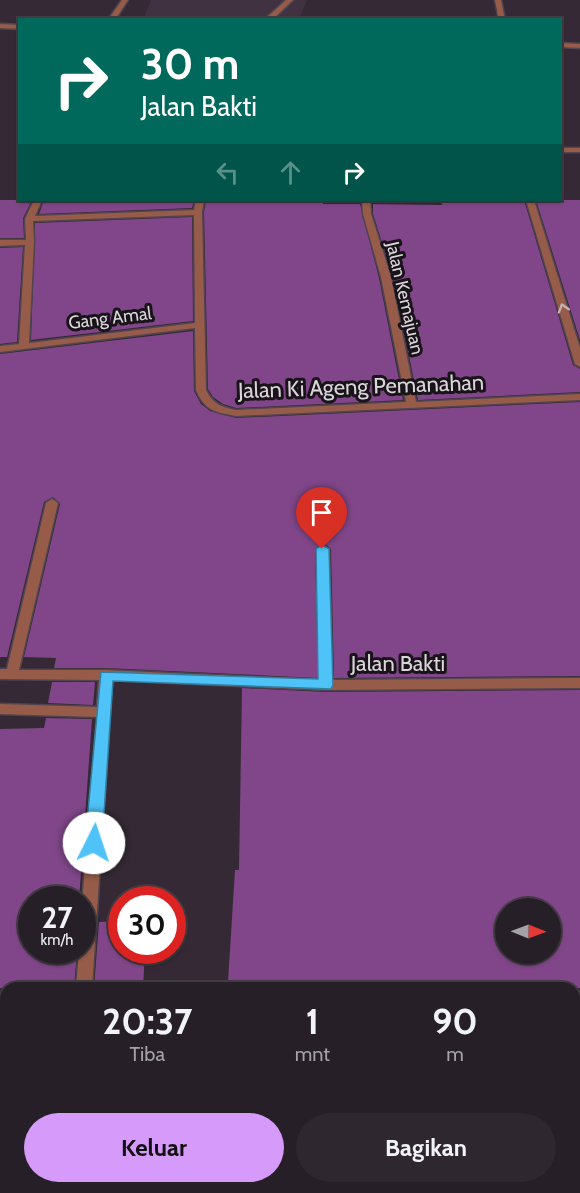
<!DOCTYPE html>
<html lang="id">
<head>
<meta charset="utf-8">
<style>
	body { margin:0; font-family:Cabin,sans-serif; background:#2f272f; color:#f1f3f6; height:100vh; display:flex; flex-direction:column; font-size:22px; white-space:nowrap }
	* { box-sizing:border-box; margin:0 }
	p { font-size:20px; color:#a4a2a7 }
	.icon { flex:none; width:33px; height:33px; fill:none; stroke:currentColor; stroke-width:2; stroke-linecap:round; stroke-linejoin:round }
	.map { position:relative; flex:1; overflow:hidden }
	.drawer { position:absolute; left:0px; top:982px; width:580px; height:212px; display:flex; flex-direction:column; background:#271f27; border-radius:18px 18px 0 0; box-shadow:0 2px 4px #0004,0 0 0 2px #433d44 }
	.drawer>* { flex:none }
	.top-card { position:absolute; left:18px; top:18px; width:544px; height:183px; border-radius:0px; box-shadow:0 2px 4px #0004,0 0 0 2px #433d44; background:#00695c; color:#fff; overflow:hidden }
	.needle { width:39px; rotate:91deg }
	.tools { position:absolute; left:495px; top:898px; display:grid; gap:12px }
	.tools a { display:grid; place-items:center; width:66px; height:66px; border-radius:50%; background:#271f27; box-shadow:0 2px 4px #0004,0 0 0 2px #433d44; font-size:30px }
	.speed { position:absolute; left:18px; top:886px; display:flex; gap:12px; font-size:30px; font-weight:700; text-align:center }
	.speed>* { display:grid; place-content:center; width:78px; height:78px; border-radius:50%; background:#271f27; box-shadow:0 2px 4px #0004,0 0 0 2px #433d44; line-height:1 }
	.speed small { font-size:15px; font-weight:400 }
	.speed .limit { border:9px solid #d22; background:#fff; color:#111 }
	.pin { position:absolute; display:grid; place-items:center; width:51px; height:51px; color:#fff; margin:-62px -26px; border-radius:50% 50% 50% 0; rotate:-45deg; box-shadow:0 0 6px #0007 }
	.pin .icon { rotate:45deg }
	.me { position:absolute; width:66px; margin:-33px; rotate:4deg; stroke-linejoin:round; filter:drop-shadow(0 0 4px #0008) }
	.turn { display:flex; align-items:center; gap:21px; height:126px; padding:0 24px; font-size:27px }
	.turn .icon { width:78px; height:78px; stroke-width:2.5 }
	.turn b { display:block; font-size:42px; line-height:51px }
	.lanes { display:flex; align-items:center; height:57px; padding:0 24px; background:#0003; justify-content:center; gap:30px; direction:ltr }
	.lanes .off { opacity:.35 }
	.eta { display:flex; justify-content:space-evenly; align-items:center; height:102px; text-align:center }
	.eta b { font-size:36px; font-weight:800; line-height:42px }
	.action { display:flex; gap:12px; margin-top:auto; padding:12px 24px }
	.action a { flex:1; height:69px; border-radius:36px; background:#d69bfa; color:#111; font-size:24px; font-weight:800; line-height:69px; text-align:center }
	.action a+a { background:#2f272f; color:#f1f3f6 }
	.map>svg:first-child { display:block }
	.built { fill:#413241 }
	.building { fill:#804689; fill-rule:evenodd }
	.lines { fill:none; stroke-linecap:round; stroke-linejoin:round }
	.lane-casing { stroke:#4f444f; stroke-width:3 }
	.street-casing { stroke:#4f444f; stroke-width:3 }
	.lane { fill:#965c49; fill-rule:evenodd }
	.street { fill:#965c49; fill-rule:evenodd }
	.oneway { stroke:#c6b0af }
	.route { fill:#4fc3f7; stroke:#337fa1; stroke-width:1.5 }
	.labels { text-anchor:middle; stroke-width:6; stroke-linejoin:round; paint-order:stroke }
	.far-street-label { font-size:18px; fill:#dbd4db; stroke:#191419 }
	.street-label { font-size:22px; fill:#dbd4db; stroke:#191419 }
</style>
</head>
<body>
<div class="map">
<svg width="580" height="1193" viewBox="0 0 580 1193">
	<rect width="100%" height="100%" fill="#342934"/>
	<path class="built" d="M151,0H307L299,19L143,20Z"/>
	<g class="building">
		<path d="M0,200H32L23,218L24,238H0Z"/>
		<path d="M44,200H194L192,208L39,214Z"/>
		<path d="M206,200H322L323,204H360L379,278L403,400L236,408L223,404L213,397L208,389L204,212Z"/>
		<path d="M441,200H524L573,365L580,369V392L418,400L393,277L373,214V204L442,205Z"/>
		<path d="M536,200H580V340Z"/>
		<path d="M192,217L193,321L31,340L35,223Z"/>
		<path d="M23,247L17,342L0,344V248Z"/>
		<path d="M193,331L194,391L201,404L210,411L236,418L580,402V676L334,678L331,549L324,543L315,549L318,678L106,668H54L56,658L24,657L60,504L53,497L44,502L7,657H0V354Z"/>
		<path d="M52,682H95L93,705L48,703Z"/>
		<path d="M242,688L326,692L580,690V988H318V983L228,982L235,870H239ZM506,909H550V954H506Z"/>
		<path d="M46,718L92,719L79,900H32V951H77L74,988H0V729L44,728Z"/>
		<path d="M122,921V951H145L143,988H94L99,922Z"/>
	</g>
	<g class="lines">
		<defs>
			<path id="lane" d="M286,0H293L272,20H264Z"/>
			<g id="street">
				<path d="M122,0H128L115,20H108Z"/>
				<path d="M495,0H501L505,20H499Z"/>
				<path d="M0,24L20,25V29L0,28Z"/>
				<path d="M561,43L580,44V48L561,47Z"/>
				<rect x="561" y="148" width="19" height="4"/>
				<path d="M34,200H42L35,216L194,210L196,200H204L202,212L206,390C213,404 221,407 236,410L406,402L381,277L363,214L362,200H370L371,214L391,277L416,402L580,394V400L236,416C215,412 205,411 196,390L195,328L0,352V346L19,344L25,245L0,246V240H26L25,219ZM194,215L195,323L29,343L34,242L33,221Z"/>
				<path d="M526,200H534L580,348V367L575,364Z"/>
				<path d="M52,499L58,503L19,670H106L320,680L317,549L323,545L329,549L332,680L580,678V688L326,690L112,680L92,988H76L79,951H82V904L97,717L0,714V704L97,707L99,680L0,679V669H7L46,503Z"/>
				<path d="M574,1090L580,1091V1107L574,1106Z"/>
				<path d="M6,1128V1144L0,1146V1130Z"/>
				<rect x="0" y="1159" width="6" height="16"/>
				<path d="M305,1188H323L322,1193H304Z"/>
			</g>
		</defs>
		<use href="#lane" class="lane-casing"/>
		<use href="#street" class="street-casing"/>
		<use href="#lane" class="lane"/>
		<use href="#street" class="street"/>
	</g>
	<defs><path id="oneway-chevron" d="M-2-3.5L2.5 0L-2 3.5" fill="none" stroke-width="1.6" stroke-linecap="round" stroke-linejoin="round" transform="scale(1.5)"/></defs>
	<use class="oneway" href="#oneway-chevron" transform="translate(563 308) rotate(-107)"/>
	<path class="route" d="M322,545L329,549L333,685L331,689L113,681L102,843L99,848L94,850L88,848L85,843L101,672L318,679L316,549Z"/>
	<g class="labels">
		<g class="far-street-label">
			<text transform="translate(405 298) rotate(77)" y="6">Jalan Kemajuan</text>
			<text transform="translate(110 318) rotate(-7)" y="6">Gang Amal</text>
		</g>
		<g class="street-label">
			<text transform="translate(361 386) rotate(-2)" y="8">Jalan Ki Ageng Pemanahan</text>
			<text x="398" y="671">Jalan Bakti</text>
		</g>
	</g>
</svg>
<div class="tools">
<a><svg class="needle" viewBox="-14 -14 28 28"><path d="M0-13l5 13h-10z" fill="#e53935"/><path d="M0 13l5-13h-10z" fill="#a4a2a7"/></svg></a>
</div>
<div class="speed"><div>27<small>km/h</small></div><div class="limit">30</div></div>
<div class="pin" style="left:322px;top:549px;background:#d93025"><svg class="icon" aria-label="arrive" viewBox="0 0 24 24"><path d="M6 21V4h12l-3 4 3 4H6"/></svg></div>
<svg class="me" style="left:94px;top:843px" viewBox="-20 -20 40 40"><circle r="19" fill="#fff"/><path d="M0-13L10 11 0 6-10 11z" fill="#4fc3f7"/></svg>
<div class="top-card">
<div class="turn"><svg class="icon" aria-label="right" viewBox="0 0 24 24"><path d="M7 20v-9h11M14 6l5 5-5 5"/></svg><div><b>30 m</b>Jalan Bakti</div></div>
<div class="lanes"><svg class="icon off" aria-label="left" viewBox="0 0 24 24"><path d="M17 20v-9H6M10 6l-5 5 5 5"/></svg><svg class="icon off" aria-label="ahead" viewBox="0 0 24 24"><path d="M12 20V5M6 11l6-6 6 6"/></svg><svg class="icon" aria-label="right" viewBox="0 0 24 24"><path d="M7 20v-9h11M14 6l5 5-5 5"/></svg></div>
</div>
<section class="drawer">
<div class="eta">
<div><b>20:37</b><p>Tiba</p></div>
<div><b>1</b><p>mnt</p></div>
<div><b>90</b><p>m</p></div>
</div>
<div class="action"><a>Keluar</a><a>Bagikan</a></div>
</section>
</div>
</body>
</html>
